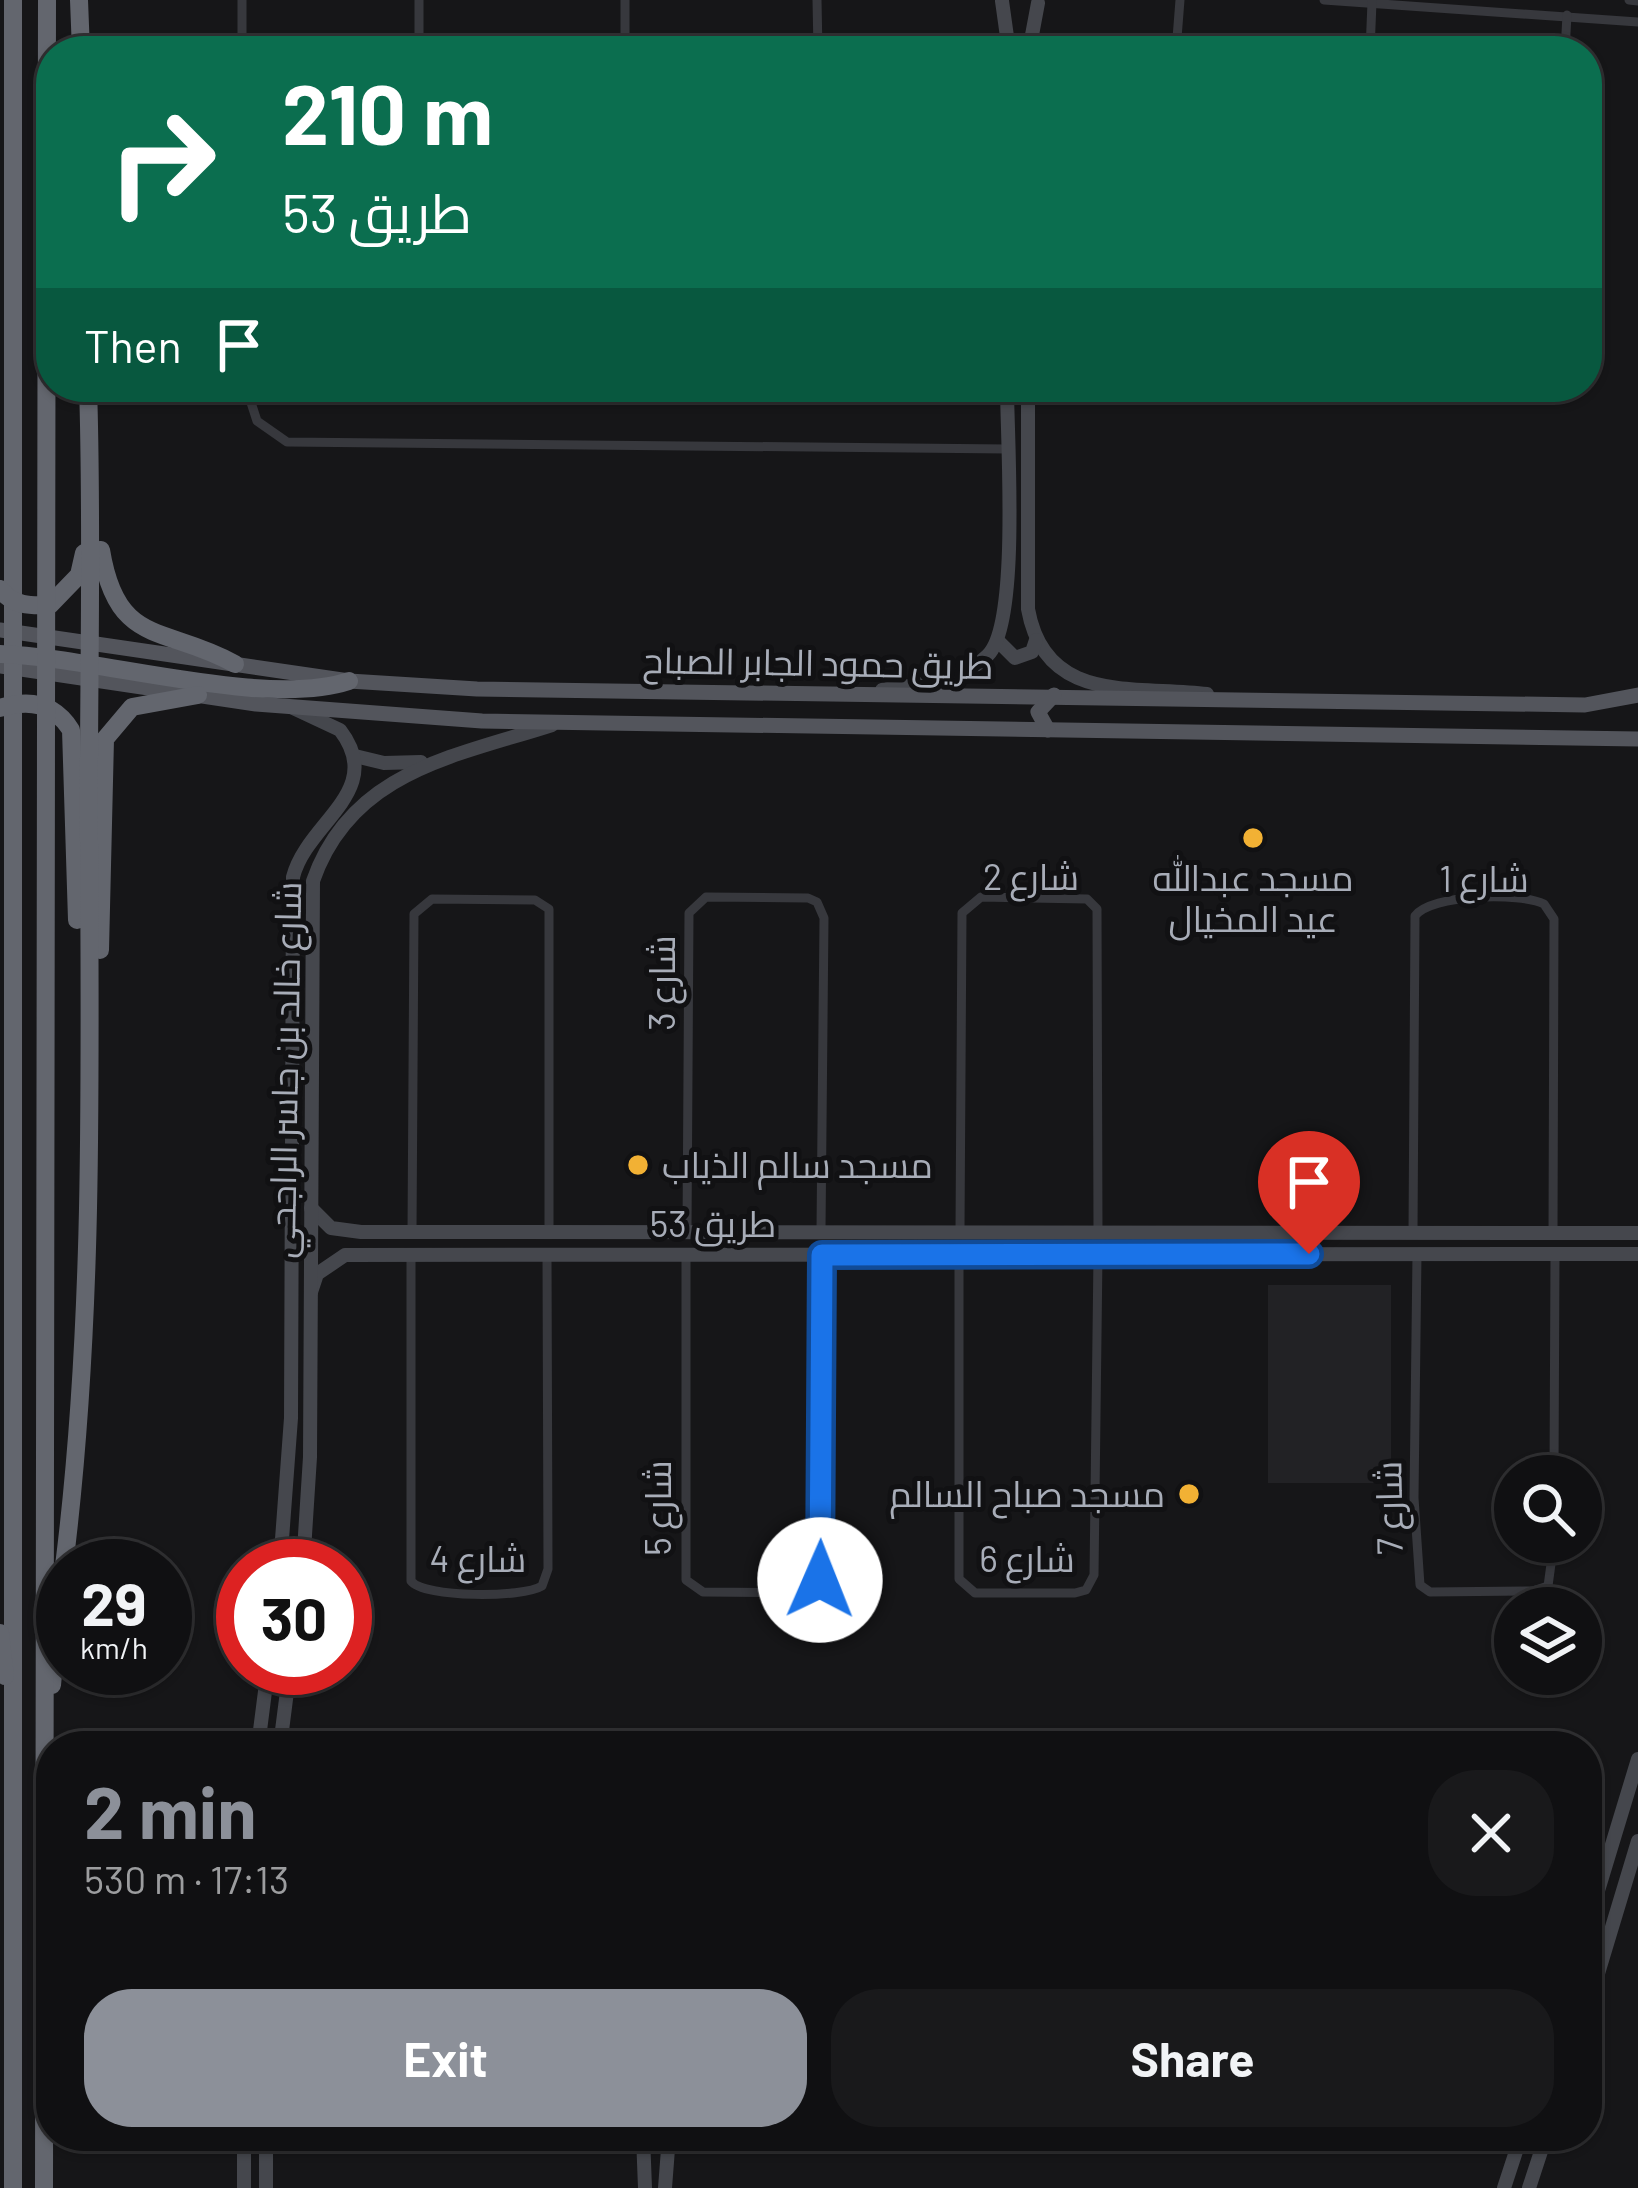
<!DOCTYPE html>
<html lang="en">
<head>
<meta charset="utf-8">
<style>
	body { margin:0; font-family:Barlow,Cairo,sans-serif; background:#19191b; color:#f1f3f6; height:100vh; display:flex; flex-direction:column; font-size:45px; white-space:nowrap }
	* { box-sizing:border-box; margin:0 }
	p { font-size:39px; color:#9c9d9f }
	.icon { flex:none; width:66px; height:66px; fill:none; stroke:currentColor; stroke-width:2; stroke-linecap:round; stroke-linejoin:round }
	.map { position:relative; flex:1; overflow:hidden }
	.panel { position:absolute; left:36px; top:1731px; width:1566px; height:420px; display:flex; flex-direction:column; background:#101012; border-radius:48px; box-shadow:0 3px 9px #0004,0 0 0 3px #303032 }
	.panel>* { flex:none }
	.guide { position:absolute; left:36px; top:36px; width:1566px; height:366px; border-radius:48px; box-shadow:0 3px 9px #0004,0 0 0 3px #303032; background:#0b6e4f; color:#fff; overflow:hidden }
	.buttons { position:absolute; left:1494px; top:1455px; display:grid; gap:24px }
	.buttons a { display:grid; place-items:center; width:108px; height:108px; border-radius:50%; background:#101012; box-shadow:0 3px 9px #0004,0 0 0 3px #303032; font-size:60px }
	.speed { position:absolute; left:36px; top:1539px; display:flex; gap:24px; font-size:60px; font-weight:700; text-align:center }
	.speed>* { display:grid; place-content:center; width:156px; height:156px; border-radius:50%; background:#101012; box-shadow:0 3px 9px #0004,0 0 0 3px #303032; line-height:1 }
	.speed small { font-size:30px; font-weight:400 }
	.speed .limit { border:18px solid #d22; background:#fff; color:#111 }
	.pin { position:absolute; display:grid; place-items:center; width:102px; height:102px; color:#fff; margin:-123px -51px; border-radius:50% 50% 50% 0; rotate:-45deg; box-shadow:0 0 12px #0007 }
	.pin .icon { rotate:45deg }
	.me { position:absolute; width:132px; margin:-66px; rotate:1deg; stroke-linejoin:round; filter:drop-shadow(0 0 9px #0008) }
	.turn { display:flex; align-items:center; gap:42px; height:252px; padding:0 48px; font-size:54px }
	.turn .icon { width:156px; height:156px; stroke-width:2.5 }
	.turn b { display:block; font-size:84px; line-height:102px }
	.then { display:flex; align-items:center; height:114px; padding:0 48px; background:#0003; gap:24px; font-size:45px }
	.round { display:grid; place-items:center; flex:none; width:126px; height:126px; border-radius:48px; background:#19191b }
	.overview { display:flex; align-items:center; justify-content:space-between; height:204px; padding:0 48px }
	h1 { font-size:72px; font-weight:700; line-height:90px; color:#8c9099 }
	.primary-button { display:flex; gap:24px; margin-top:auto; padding:24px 48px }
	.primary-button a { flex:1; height:138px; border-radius:48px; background:#8c9099; color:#fff; font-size:48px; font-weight:700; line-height:138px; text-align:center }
	.primary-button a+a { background:#19191b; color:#f1f3f6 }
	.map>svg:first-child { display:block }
	.built { fill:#222225 }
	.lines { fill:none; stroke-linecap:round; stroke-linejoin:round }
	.street { stroke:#37383d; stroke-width:9 }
	.secondary { stroke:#45474d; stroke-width:14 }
	.primary { stroke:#53555c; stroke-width:15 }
	.highway { stroke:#63666e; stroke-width:18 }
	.route-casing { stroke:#114b97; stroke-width:30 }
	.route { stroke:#1a73e8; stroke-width:21 }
	.poi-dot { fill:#f2b134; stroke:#111113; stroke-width:4.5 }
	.labels { text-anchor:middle; stroke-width:10; stroke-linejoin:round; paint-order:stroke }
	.street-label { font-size:36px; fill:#a8adb8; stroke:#111113 }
	.poi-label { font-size:36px; fill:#a8adb8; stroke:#111113 }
</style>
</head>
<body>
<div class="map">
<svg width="1638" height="2188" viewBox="0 0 1638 2188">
	<rect width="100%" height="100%" fill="#161618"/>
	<rect class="built" x="1268" y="1285" width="123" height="198"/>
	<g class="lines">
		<g class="street">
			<path d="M242,0V51"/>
			<path d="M625,0V51"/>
			<path d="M817,0L818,51"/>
			<path d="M1324,0L1638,22"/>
			<path d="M1629,0L1638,1"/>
			<path d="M419,51V0"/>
			<path d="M1176,51L1180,0"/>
			<path d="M1370,51L1372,2"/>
			<path d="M1565,51L1567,15"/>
			<path d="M246,387L257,421L287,442L1007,449"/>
			<path d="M960,1230L962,913L981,897L1087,899L1097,909L1098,1231"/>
			<path d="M687,1231L689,913L706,897L808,898L817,902L824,918L821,1230"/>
			<path d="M412,1232L414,914L432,899L535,900L549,909V1232"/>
			<path d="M1413,1233L1415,916C1431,894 1520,892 1544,904L1554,919L1553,1233"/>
			<path d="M686,1254V1580L703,1592L802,1593L815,1588L821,1575L822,1254"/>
			<path d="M959,1254V1579L975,1593H1075L1086,1590L1094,1575L1098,1255"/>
			<path d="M1417,1254L1414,1498L1420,1585L1430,1592L1533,1591L1548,1586L1554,1542"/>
			<path d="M411,1255V1581C424,1598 523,1598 542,1586L548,1569L547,1254"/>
			<path d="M1554,1476L1555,1254"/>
		</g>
		<g class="secondary">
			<path d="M1002,1L1009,51"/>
			<path d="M1029,51L1038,3"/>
			<path d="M1028,387V609C1045,705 1135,685 1207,694"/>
			<path d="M999,642L1015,658L1032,652L1036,640"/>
			<path d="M882,690C917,684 962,682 988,655C1020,623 1007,439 1007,387"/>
			<path d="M355,756L384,763L421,762"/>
			<path d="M311,1208L331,1228L361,1232L1638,1233"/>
			<path d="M311,1292L317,1274L345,1255L1638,1254"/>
			<path d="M280,1566L291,1418L293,877C307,822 387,791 340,730L293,708"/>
			<path d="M303,1566L310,1457L313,881C351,771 456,756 552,725"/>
			<path d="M258,1746L268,1668"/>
			<path d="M280,1746L290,1668"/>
			<path d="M1587,1927L1638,1759"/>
			<path d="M1587,2010L1638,1841"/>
			<path d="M643,2136L645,2188"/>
			<path d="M244,2188V2136"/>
			<path d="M266,2188V2136"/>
			<path d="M665,2188L669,2136"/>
			<path d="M1504,2188L1521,2136"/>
			<path d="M1529,2188L1546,2136"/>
		</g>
		<g class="primary">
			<path d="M0,630L349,681L477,689L1585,705L1638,695"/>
			<path d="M0,666L256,704L482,721L1638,739"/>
			<path d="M1048,730L1038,712L1054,695"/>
		</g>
		<g class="highway">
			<path d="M13,0V2188"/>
			<path d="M79,0L81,51"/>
			<path d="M101,550C117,648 165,625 235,664"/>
			<path d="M0,589C13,606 30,606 50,605L79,575L84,553"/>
			<path d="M0,654C96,657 265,709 349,681"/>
			<path d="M0,708C29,699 54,703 71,730L77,920"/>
			<path d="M100,950L105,739L132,707L198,695"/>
			<path d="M64,1566C94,1327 90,1082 89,841C88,689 93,538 88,387"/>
			<path d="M0,1633L5,1676"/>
			<path d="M52,1685L63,1571"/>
			<path d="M44,2188L47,0"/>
		</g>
	</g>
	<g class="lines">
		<defs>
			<path id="route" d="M820,1580L822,1255L1309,1254"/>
		</defs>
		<use href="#route" class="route-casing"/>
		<use href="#route" class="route"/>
	</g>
	<g class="poi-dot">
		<circle cx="1253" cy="838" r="12"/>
		<circle cx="638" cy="1165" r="12"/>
		<circle cx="1189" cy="1494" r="12"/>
	</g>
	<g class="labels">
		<g class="street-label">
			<text transform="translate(818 663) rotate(1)" y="13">طريق حمود الجابر الصباح</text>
			<text x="1031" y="890">شارع 2</text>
			<text x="1484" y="892">شارع 1</text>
			<text transform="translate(662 983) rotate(-90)" y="13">شارع 3</text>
			<text transform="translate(285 1070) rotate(-89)" y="13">شارع خالد بن جاسر الراجحي</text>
			<text x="713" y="1237">طريق 53</text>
			<text transform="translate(658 1508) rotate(-90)" y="13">شارع 5</text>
			<text transform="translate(1389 1508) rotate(-91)" y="13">شارع 7</text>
			<text x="478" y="1572">شارع 4</text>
			<text x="1027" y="1572">شارع 6</text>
		</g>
		<g class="poi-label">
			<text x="1253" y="891">مسجد عبدالله<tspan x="1253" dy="41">عيد المخيال</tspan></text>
			<text x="662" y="1178" text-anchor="start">مسجد سالم الذياب</text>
			<text x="1165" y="1507" text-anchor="end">مسجد صباح السالم</text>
		</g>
	</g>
</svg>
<div class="buttons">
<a><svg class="icon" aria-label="search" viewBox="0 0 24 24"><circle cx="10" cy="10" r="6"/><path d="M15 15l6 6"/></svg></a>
<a><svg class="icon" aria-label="layers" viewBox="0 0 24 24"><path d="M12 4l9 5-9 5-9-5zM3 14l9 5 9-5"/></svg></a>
</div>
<div class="speed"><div>29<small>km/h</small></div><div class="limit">30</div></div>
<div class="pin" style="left:1309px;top:1254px;background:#d93025"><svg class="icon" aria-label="arrive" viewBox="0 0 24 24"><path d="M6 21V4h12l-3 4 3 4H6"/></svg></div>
<svg class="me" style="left:820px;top:1580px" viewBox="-20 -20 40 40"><circle r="19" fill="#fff"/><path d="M0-13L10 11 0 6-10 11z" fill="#1a73e8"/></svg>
<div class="guide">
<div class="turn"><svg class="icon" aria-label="right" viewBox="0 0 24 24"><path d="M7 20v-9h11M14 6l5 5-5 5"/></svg><div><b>210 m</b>طريق 53</div></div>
<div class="then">Then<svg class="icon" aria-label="arrive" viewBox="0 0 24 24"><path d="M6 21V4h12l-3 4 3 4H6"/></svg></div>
</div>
<section class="panel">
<div class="overview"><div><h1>2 min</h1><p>530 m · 17:13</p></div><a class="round"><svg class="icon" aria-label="close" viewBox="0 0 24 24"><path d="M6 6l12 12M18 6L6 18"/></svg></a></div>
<div class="primary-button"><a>Exit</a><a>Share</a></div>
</section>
</div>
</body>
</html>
